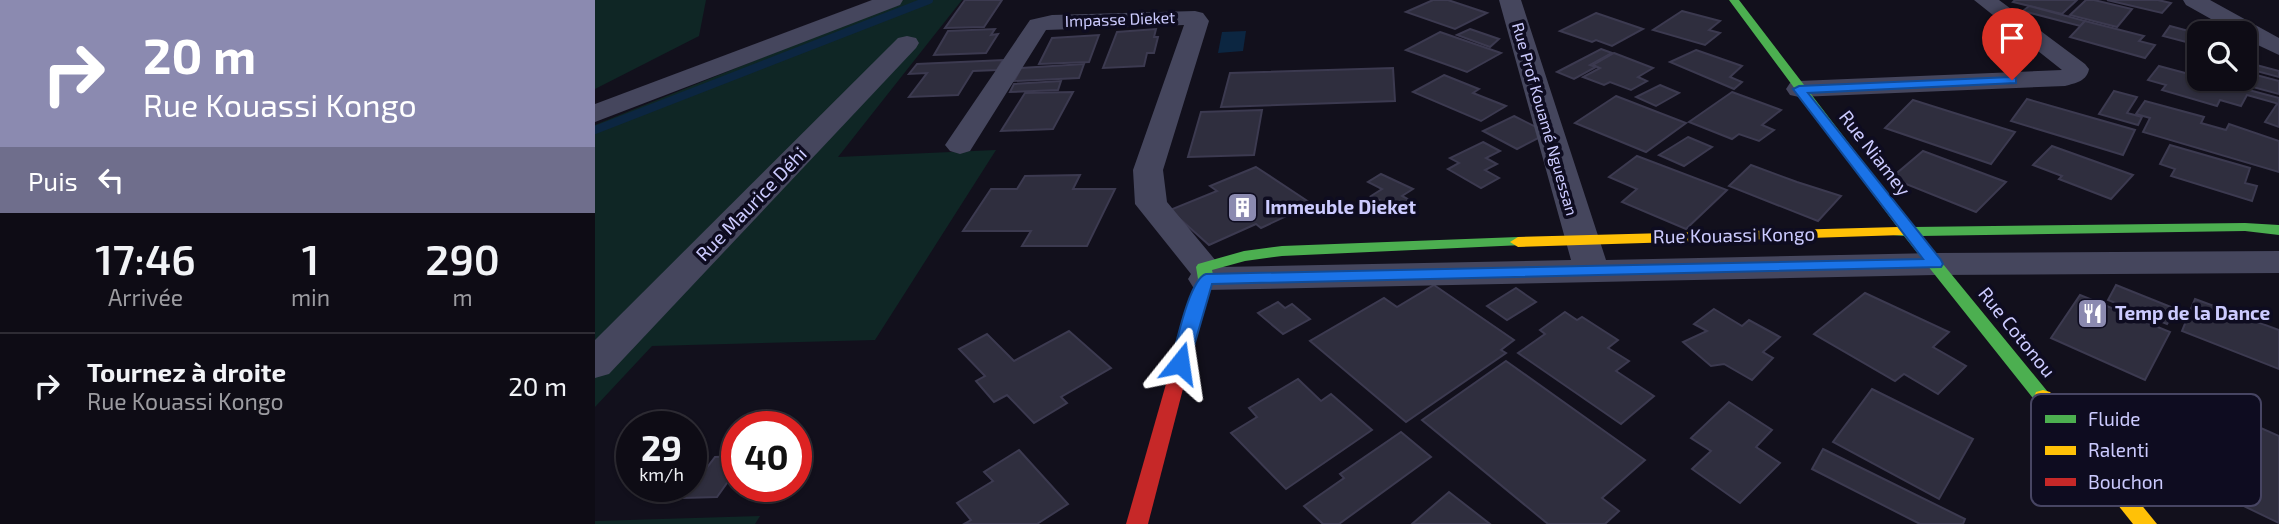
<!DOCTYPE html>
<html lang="fr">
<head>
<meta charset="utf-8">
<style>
	body { margin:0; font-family:"Exo 2",sans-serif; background:#1c1a22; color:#f1f3f6; height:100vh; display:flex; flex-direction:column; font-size:26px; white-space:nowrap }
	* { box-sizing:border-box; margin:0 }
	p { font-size:23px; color:#9b9ba0 }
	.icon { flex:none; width:38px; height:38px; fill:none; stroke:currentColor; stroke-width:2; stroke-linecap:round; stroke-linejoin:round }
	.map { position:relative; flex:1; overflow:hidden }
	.panel { display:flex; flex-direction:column; background:#0e0c15; width:595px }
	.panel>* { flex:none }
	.banner { background:#8b8ab0; color:#fff; overflow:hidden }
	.fabs { position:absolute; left:1592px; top:21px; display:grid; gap:14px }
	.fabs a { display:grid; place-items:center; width:70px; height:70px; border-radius:14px; background:#0e0c15; box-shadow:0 2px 5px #0004,0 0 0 2px #2e2c34; font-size:35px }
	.speed { position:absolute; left:21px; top:411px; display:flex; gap:14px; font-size:35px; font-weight:700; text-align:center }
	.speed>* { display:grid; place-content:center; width:91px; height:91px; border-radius:50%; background:#0e0c15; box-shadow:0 2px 5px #0004,0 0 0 2px #2e2c34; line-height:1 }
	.speed small { font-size:18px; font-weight:400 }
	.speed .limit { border:10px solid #d22; background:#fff; color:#111 }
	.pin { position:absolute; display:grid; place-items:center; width:60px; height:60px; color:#fff; margin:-72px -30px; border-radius:50% 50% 50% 0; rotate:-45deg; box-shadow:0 0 7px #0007 }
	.pin .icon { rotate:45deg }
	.me { position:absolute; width:77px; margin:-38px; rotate:15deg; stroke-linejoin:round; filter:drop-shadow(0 0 5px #0008) }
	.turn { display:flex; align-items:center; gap:24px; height:147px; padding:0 28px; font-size:32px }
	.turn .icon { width:91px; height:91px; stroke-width:2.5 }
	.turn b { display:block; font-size:49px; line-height:60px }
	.then { display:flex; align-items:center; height:66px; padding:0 28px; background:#0003; gap:14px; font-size:26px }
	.eta { display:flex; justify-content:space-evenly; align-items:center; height:119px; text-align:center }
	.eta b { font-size:42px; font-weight:600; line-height:49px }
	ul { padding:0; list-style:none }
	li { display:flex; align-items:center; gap:21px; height:105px; padding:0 28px; border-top:2px solid #2e2c34 }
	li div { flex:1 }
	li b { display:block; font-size:26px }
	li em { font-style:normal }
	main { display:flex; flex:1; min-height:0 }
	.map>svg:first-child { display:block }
	.green { fill:#0f2625 }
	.water { fill:#0c2641 }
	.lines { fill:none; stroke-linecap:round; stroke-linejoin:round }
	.stream { stroke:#0c2641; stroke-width:8 }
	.building { fill:#2f2e3e; stroke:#3c3a50; stroke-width:2 }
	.street { fill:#45465d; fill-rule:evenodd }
	.fast { fill:#4caf50; fill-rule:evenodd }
	.slow { fill:#ffc107; fill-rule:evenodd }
	.jam { fill:#c62828; fill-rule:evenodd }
	.route { fill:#1a73e8; stroke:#114b97; stroke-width:2 }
	.labels { text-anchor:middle; stroke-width:7; stroke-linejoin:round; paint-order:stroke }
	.far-street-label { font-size:16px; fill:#cccbff; stroke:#0e0c20 }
	.street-label { font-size:19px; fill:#cccbff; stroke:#0e0c20 }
	.poi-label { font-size:19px; font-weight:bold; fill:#cccbff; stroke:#0e0c20; text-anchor:start }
	.key { fill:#0e0c20; stroke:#474563; stroke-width:2 }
	.key-label { font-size:19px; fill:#cccbff }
</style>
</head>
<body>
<main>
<section class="panel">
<div class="banner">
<div class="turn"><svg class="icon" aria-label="right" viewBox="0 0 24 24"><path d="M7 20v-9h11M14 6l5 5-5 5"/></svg><div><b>20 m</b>Rue Kouassi Kongo</div></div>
<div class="then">Puis<svg class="icon" aria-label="left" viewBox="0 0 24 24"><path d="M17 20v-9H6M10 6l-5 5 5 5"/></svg></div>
</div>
<div class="eta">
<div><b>17:46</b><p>Arrivée</p></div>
<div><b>1</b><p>min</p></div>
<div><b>290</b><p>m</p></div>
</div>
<ul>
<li><svg class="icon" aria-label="right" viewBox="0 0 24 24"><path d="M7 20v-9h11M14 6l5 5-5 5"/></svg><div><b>Tournez à droite</b><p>Rue Kouassi Kongo</p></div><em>20 m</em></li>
</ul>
</section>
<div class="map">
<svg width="1684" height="524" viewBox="0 0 1684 524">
	<rect width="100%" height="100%" fill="#12101c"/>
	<g class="green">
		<path d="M0,0H111L104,36L0,89Z"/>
		<path d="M309,0H367L243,157L401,150L280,340L57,346L0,407V125Z"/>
		<path d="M165,516L160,524H0V521Z"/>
	</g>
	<path class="water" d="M651,31L648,51L623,53L627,32Z"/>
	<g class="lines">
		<path class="stream" d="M0,130L334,0"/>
	</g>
	<g class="building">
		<path d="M370,0H407L389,27L350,28Z"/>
		<path d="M838,0H853L892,13L860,29L811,12Z"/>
		<path d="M1420,0H1482L1467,14L1418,2Z"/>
		<path d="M1491,0H1499L1537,9L1522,27L1475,15Z"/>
		<path d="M1512,0H1563L1576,3L1567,13Z"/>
		<path d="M1434,6L1490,21L1485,26L1428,11Z"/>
		<path d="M1087,11L1125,21L1114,30L1125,33L1110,45L1058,30Z"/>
		<path d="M1001,13L1048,29L1017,46L1001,40L997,42L965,31Z"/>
		<path d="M1490,21L1549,36L1544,41L1560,45L1550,58L1475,37Z"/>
		<path d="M1575,26L1605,34V42L1603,45L1568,36Z"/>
		<path d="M400,29L396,35L403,34L391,53L339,55L353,31Z"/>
		<path d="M561,29L559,37H563L559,53H552L549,66L508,68L522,32Z"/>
		<path d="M875,29L904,39L895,47L862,35Z"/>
		<path d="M845,32L906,53L872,72L811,50Z"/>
		<path d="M504,35L494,62L444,64L457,38Z"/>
		<path d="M1006,49L1017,53L995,65L1001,67L979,79L962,72Z"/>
		<path d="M1101,50L1147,66L1135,77L1147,82L1139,89L1075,62Z"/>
		<path d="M1019,53L1058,68L1043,77L1052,81L1036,90L1015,82L1009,85L988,77L1005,68L998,65Z"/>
		<path d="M408,60L402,70L378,71L363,95L314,97L332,73L314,74L322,64Z"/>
		<path d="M1650,62L1684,71V77L1650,68Z"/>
		<path d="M489,64L484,78L419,81L426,68Z"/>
		<path d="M1564,66L1684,98V104L1652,95L1646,106L1625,100L1622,106L1567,90L1571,85L1553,80Z"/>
		<path d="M798,68L800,101L626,107L635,73Z"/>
		<path d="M1650,72L1684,81V94L1628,79H1650Z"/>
		<path d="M849,75L884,89L878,93L911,106L886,121L818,92Z"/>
		<path d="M466,81L463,90L415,92L419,84Z"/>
		<path d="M1065,85L1084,93L1061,106L1041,97Z"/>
		<path d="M1519,91L1542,97L1532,113L1547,117L1543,125L1504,114Z"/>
		<path d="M478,92L458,129L406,131L430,93Z"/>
		<path d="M1137,92L1186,110L1167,125L1179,130L1164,141L1144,134L1137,139L1094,122Z"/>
		<path d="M1021,96L1091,123L1051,152L980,123Z"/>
		<path d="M1432,99L1540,130L1528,155L1416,121Z"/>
		<path d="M1318,100L1420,132L1396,164L1290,128Z"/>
		<path d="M1550,101L1609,117L1606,123L1631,130L1634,124L1684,141V172L1548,132L1555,118L1541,114Z"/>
		<path d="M1682,104L1684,105V127L1670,122Z"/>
		<path d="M667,110L659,155L593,157L606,112Z"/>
		<path d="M919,116L953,133L922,149L888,131Z"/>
		<path d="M1093,137L1117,147L1089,166L1064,155Z"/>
		<path d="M888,142L905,151L891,158L902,164L890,170L904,178L886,188L853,169L864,163L855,158Z"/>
		<path d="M1575,145L1655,168L1650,183L1662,186L1657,201L1576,176L1580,169L1565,164Z"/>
		<path d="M1457,146L1538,175L1516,199L1464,179L1467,176L1438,165Z"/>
		<path d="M1328,151L1411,182L1381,212L1296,178Z"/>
		<path d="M1042,156L1132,190L1091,229L1027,202L1042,189L1014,177Z"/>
		<path d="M1156,165L1202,182L1246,196L1223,221L1134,186Z"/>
		<path d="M661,167L717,204L666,228L661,224L614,245L575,210L622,191L615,186Z"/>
		<path d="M786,174L818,189L807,196L820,203L808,211L776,196L787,189L773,182Z"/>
		<path d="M485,175L478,189H520L492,246H427L436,231H368L396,189H422L430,176Z"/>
		<path d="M839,285L919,340L906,350L911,353L811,422L715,341L789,298L802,307Z"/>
		<path d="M1521,285L1581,309L1572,324L1513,300Z"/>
		<path d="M921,288L941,302L912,320L892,306Z"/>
		<path d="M1270,293L1354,332L1338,347L1371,366L1343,394L1309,374L1300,381L1219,334Z"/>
		<path d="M1485,295L1575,332L1550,380L1456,338Z"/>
		<path d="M1600,299L1684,330V369L1587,331Z"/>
		<path d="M683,302L690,308L697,304L715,319L688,334L663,313Z"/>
		<path d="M1119,309L1147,326L1154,320L1185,337L1168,352L1178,358L1157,380L1129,364L1116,366L1088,342L1112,331L1099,324Z"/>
		<path d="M970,312L982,320L987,317L1023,340L1013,348L1034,361L1021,371L1059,396L1026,424L923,353L950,334L945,330Z"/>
		<path d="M474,331L516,368L466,397L472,403L439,423L412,395L399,402L381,381L390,376L364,349L392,334L419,361Z"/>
		<path d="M911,361L1050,460L1007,498L1024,511L1010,524H953L827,420Z"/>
		<path d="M703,379L726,401L736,394L777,430L691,489L636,433L662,417L654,408Z"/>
		<path d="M1277,389L1378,439L1344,499L1238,442Z"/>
		<path d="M1134,402L1177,430L1161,447L1185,463L1145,503L1097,469L1116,451L1096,438Z"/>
		<path d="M1630,412L1684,436V523L1603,484Z"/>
		<path d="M806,432L836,457L744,524H728L709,506L749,478L745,474Z"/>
		<path d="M1228,449L1370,519L1368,524H1325L1217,469Z"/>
		<path d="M424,450L473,504L442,524H369L376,520L362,503L398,481L389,472Z"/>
		<path d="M142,456V469L122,497L89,498L120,457Z"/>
		<path d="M854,492L895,524H817Z"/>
	</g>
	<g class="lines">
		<g class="street">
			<path d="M277,0H308L305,5L0,122V104Z"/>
			<path d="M904,0H926L1011,260L1340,253L1684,251V273L1340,275L611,290L598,287L593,279L596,274L540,204L538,170L589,25L451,30L375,151L365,154L355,151L350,145L435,20L457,15L600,11L608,13L614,21L568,170L572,202L626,267L976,260Z"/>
			<path d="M1379,0H1404L1490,64L1494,69C1492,81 1481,83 1470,86L1204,97L1195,95L1191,89L1195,83L1204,81L1467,70Z"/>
			<path d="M1588,0H1615L1684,38V55L1650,39V33H1641L1591,5Z"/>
			<path d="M312,36L321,38L324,43L321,48L14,374L0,378V340L303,38Z"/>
		</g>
		<g class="fast">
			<path d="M1134,0H1144L1318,227L1650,223L1684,225V235L1650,231L1325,236L1457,397L1455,402L1448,404L1441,402L1309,236L1298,235L1295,232L1303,228Z"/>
			<path d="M923,237L928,239L931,242L928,245L687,256L650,261L617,270L619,279L609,304L603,305L595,300L603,279L601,267L603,264L649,251L687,246Z"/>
		</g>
		<g class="slow">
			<path d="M1303,227L1311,232L1308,235L923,247L915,242L923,237Z"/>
			<path d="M1448,390L1455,392L1562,524H1538L1441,402L1439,397L1441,392Z"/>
		</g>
		<path class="jam" d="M603,295L611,300L553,524H531L595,300Z"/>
	</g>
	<path class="route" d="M1417,77L1421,78V83L1213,93L1346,260L1348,264L1346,267L617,284L594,363L591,368H578L576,363C581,346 594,279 611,274L1328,259L1198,89L1204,86Z"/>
	<defs>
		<symbol id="building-square" viewBox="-11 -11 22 22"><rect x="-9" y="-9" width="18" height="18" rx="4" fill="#8b8ab0" stroke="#0e0c20"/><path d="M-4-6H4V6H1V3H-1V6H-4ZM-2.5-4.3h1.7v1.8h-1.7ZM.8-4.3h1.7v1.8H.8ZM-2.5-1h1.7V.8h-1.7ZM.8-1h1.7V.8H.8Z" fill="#fff"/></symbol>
		<symbol id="restaurant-square" viewBox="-11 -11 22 22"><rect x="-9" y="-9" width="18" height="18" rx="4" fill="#8b8ab0" stroke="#0e0c20"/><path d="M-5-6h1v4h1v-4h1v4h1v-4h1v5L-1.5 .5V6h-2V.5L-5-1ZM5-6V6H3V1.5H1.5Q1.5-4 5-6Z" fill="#fff"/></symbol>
	</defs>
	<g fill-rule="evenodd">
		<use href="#building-square" x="630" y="190" width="35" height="35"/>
		<use href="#restaurant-square" x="1480" y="296" width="35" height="35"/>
	</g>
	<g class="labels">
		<g class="far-street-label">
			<text transform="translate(525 19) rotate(-2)" y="6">Impasse Dieket</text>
			<text transform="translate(950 119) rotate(74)" y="6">Rue Prof Kouamé Nguessan</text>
		</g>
		<g class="street-label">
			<text transform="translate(1280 153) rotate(52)" y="7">Rue Niamey</text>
			<text transform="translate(156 204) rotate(-46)" y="7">Rue Maurice Déhi</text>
			<text transform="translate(1139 235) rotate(-1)" y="7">Rue Kouassi Kongo</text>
			<text transform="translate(1422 332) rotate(51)" y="7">Rue Cotonou</text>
		</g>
		<g class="poi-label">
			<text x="670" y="214">Immeuble Dieket</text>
			<text x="1520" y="320">Temp de la Dance</text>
		</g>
	</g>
	<rect x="1436" y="394" width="230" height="112" rx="10" class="key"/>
	<rect x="1450" y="415" width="31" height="8" fill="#4caf50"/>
	<rect x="1450" y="446" width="31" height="9" fill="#ffc107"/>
	<rect x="1450" y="478" width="31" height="8" fill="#c62828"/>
	<g class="key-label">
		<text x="1493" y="426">Fluide</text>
		<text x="1493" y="457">Ralenti</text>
		<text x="1493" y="489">Bouchon</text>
	</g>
</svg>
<div class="fabs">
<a><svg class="icon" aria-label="search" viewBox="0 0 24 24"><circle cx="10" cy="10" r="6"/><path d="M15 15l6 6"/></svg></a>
</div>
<div class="speed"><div>29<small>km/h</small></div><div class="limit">40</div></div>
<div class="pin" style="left:1417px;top:80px;background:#d93025"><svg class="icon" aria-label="arrive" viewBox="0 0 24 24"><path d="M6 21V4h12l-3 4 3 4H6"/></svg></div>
<svg class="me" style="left:585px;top:363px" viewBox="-20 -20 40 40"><path d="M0-17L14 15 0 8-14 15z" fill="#1a73e8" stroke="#fff" stroke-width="4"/></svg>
</div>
</main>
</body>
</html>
